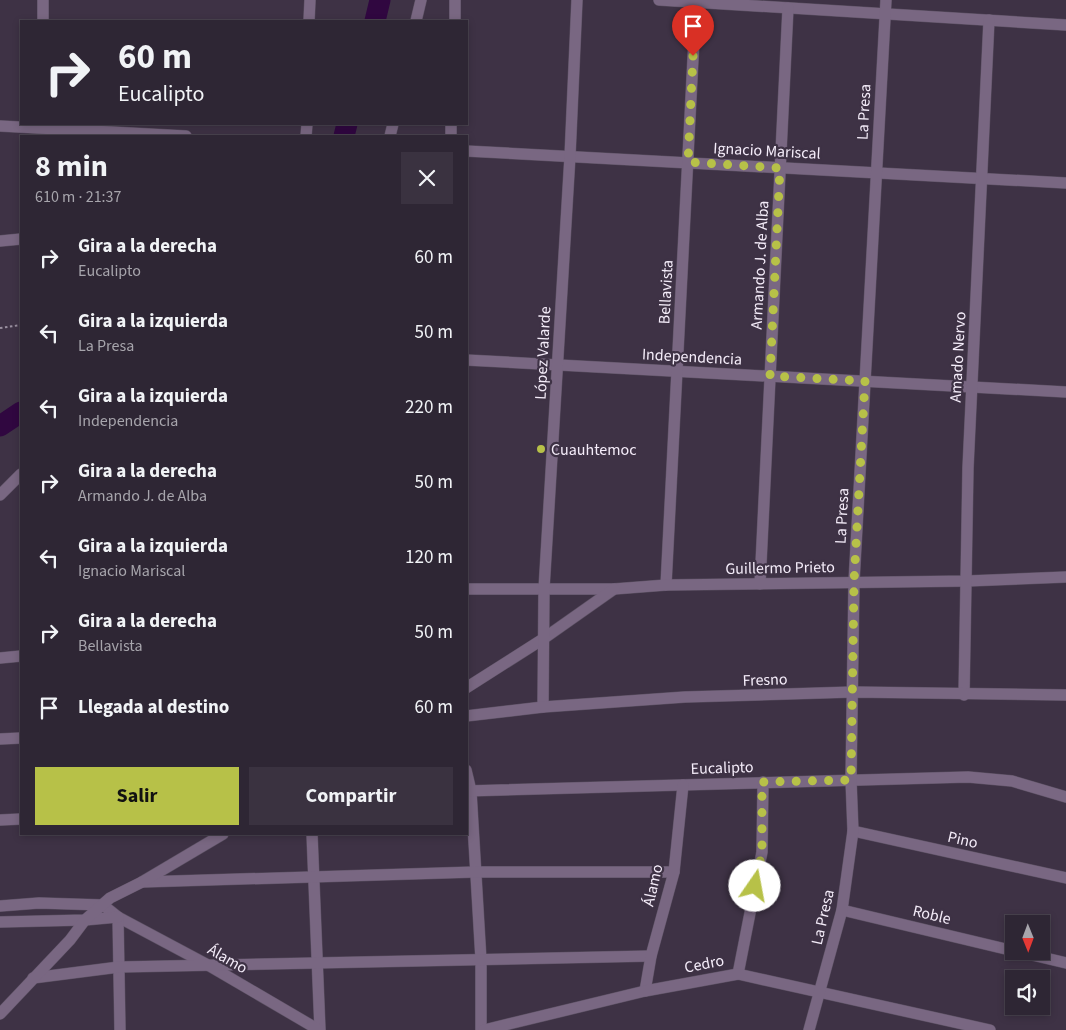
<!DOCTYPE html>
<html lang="es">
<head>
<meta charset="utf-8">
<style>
	body { margin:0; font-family:"Source Sans 3",sans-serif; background:#3a3240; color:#f1f3f6; height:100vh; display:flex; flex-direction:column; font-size:19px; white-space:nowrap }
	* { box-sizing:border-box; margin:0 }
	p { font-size:16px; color:#a7a5ac }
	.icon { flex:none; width:28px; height:28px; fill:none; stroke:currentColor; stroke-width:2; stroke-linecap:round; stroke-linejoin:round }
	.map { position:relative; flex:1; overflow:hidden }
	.side { position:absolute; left:20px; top:135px; width:448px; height:700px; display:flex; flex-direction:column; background:#2e2634; border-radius:0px; box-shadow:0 2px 8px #0003,0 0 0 1px #49434f }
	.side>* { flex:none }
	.guide { position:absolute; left:20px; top:20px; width:448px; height:105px; border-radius:0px; box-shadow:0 2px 8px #0003,0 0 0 1px #49434f; background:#2e2634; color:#f1f3f6; overflow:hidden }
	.needle { width:32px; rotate:179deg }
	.buttons { position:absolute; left:1005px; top:915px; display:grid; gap:10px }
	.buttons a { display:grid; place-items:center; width:45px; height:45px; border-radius:0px; background:#2e2634; box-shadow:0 2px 8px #0003,0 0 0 1px #49434f; font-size:25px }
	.pin { position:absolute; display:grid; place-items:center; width:42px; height:42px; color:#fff; margin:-51px -21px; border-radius:50% 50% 50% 0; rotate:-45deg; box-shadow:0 0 5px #0007 }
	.pin .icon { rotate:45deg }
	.me { position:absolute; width:55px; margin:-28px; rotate:12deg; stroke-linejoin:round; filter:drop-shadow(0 0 4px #0008) }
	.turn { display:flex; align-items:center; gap:18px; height:105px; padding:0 15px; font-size:22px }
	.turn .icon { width:65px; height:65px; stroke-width:2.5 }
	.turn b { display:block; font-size:35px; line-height:42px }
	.round { display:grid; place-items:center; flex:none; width:52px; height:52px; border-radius:0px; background:#3a3240 }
	.headline { display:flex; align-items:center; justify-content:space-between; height:85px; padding:0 15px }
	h1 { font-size:30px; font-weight:700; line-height:38px }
	.action { display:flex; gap:10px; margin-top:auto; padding:10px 15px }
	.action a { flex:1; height:58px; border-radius:0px; background:#b7c148; color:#111; font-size:20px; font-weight:700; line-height:58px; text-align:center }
	.action a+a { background:#3a3240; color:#f1f3f6 }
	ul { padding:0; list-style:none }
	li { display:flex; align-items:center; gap:15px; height:75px; padding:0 15px }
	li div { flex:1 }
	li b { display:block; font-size:19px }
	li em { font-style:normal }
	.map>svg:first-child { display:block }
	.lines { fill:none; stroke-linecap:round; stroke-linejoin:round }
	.river { stroke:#300740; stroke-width:21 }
	.minor-casing { stroke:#5b5062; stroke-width:12 }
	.path { stroke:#998f9f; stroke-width:2; stroke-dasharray:2.5 2.5; stroke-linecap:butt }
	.minor { stroke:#796782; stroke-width:11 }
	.route { stroke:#b7c148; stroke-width:9; stroke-dasharray:0 16.2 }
	.poi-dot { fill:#b7c148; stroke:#3e3245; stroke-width:2 }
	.labels { text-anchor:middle; stroke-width:4.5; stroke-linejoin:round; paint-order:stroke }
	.street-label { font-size:16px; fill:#f4ecf9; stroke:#3e3245 }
	.poi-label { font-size:16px; fill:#f4ecf9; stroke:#3e3245; text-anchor:start }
</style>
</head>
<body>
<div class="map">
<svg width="1066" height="1030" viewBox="0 0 1066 1030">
	<rect width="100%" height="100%" fill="#3e3245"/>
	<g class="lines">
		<g class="river">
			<path d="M375,21L380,0"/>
			<path d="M344,136L347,124"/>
			<path d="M0,426L21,412"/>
		</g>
		<defs>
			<g id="minor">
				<path d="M659,0L1066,25"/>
				<path d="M43,21V0"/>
				<path d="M309,21L310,0"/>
				<path d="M416,21L421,0"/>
				<path d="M455,21V0"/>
				<path d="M0,126L186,136"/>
				<path d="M306,136L307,124"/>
				<path d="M390,136L393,124"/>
				<path d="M451,136V124"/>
				<path d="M466,151L1066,183"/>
				<path d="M0,241L21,239"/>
				<path d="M466,360L1066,392"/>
				<path d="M0,495L21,474"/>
				<path d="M760,584L788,8"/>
				<path d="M666,585L696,0"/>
				<path d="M466,589H614L666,585L967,581L1066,577"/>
				<path d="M0,658L21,656"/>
				<path d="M466,688L543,639L614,589"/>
				<path d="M964,695L968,468L989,20"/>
				<path d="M543,707L544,589L570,156L577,0"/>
				<path d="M466,716L543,707L685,697L853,692L1066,695"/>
				<path d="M0,739L21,738"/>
				<path d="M466,770L471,791L481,960V1030"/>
				<path d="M466,791L968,777L1012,781L1066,797"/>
				<path d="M0,820L21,819"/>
				<path d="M853,831L1066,878"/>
				<path d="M312,834L320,1030"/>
				<path d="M142,882L475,872H674"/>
				<path d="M0,906L39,903L103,905L118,917L208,965L319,1030"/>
				<path d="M842,910L1014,951"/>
				<path d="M118,917L120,1030"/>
				<path d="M0,922L85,920L118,917"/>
				<path d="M1016,951L1066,963"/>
				<path d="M738,974L762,852L763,782"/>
				<path d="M33,978L119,967L651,956"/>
				<path d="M645,991L651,956L674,872L683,785"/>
				<path d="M0,1014L70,940L85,920L110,898L142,882L223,834"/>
				<path d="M484,1030L645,991L738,974L990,1030"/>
				<path d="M809,1030L842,910L853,831L851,780L854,582L886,0"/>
			</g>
		</defs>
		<use href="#minor" class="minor-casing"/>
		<path class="path" d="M0,328L21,325"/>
		<use href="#minor" class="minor"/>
	</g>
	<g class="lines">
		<path class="route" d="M693,56L688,162L780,168L770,376L865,381L854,582L851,780L762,782V852L755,886"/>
	</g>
	<circle class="poi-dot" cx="541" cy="449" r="5"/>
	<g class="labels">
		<g class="street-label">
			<text transform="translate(863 112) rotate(-87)" y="6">La Presa</text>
			<text transform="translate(767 150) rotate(3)" y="6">Ignacio Mariscal</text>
			<text transform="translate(759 265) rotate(-87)" y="6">Armando J. de Alba</text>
			<text transform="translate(665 292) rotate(-87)" y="6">Bellavista</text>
			<text transform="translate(542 353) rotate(-87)" y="6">López Valarde</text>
			<text transform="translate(692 356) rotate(3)" y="6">Independencia</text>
			<text transform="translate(957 357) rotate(-87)" y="6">Amado Nervo</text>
			<text transform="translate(841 516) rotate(-87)" y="6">La Presa</text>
			<text transform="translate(780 567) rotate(-1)" y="6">Guillermo Prieto</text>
			<text transform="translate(765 679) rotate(-2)" y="6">Fresno</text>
			<text transform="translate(722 767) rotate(-2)" y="6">Eucalipto</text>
			<text transform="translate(963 839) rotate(13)" y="6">Pino</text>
			<text transform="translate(652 885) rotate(-77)" y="6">Álamo</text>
			<text transform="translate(932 914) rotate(13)" y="6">Roble</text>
			<text transform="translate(822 917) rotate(-77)" y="6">La Presa</text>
			<text transform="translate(228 958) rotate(30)" y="6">Álamo</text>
			<text transform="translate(704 963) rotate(-11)" y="6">Cedro</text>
		</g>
		<g class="poi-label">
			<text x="551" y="455">Cuauhtemoc</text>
		</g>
	</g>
</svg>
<div class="buttons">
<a><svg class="needle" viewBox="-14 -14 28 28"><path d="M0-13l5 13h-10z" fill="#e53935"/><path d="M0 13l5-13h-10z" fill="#a7a5ac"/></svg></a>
<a><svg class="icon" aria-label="sound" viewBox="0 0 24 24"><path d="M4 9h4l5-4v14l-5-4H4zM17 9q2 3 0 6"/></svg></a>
</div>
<div class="pin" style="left:693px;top:56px;background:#d93025"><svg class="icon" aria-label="arrive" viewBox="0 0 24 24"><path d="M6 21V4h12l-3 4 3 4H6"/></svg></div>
<svg class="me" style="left:755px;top:886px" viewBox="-20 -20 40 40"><circle r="19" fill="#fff"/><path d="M0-13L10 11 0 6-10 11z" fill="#b7c148"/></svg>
<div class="guide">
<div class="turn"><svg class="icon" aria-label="right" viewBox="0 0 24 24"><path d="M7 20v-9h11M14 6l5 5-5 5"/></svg><div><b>60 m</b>Eucalipto</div></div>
</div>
<section class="side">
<div class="headline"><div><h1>8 min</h1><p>610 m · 21:37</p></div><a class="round"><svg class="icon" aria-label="close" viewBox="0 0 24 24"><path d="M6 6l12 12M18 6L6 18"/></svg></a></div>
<ul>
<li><svg class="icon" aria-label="right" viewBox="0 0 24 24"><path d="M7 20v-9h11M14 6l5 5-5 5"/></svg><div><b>Gira a la derecha</b><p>Eucalipto</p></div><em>60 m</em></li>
<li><svg class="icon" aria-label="left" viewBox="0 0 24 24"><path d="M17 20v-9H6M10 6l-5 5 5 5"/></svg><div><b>Gira a la izquierda</b><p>La Presa</p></div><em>50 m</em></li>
<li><svg class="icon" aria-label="left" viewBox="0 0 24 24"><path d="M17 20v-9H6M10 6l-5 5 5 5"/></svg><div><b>Gira a la izquierda</b><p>Independencia</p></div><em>220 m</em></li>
<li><svg class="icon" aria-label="right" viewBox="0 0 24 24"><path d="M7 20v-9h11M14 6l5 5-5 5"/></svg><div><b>Gira a la derecha</b><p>Armando J. de Alba</p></div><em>50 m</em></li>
<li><svg class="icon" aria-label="left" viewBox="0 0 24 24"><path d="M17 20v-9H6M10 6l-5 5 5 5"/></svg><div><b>Gira a la izquierda</b><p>Ignacio Mariscal</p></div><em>120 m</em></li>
<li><svg class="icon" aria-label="right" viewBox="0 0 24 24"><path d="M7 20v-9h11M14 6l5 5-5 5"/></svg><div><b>Gira a la derecha</b><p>Bellavista</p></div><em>50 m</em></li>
<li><svg class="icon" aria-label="arrive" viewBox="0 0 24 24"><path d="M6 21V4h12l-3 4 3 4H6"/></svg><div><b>Llegada al destino</b></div><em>60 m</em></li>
</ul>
<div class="action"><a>Salir</a><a>Compartir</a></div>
</section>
</div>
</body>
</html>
